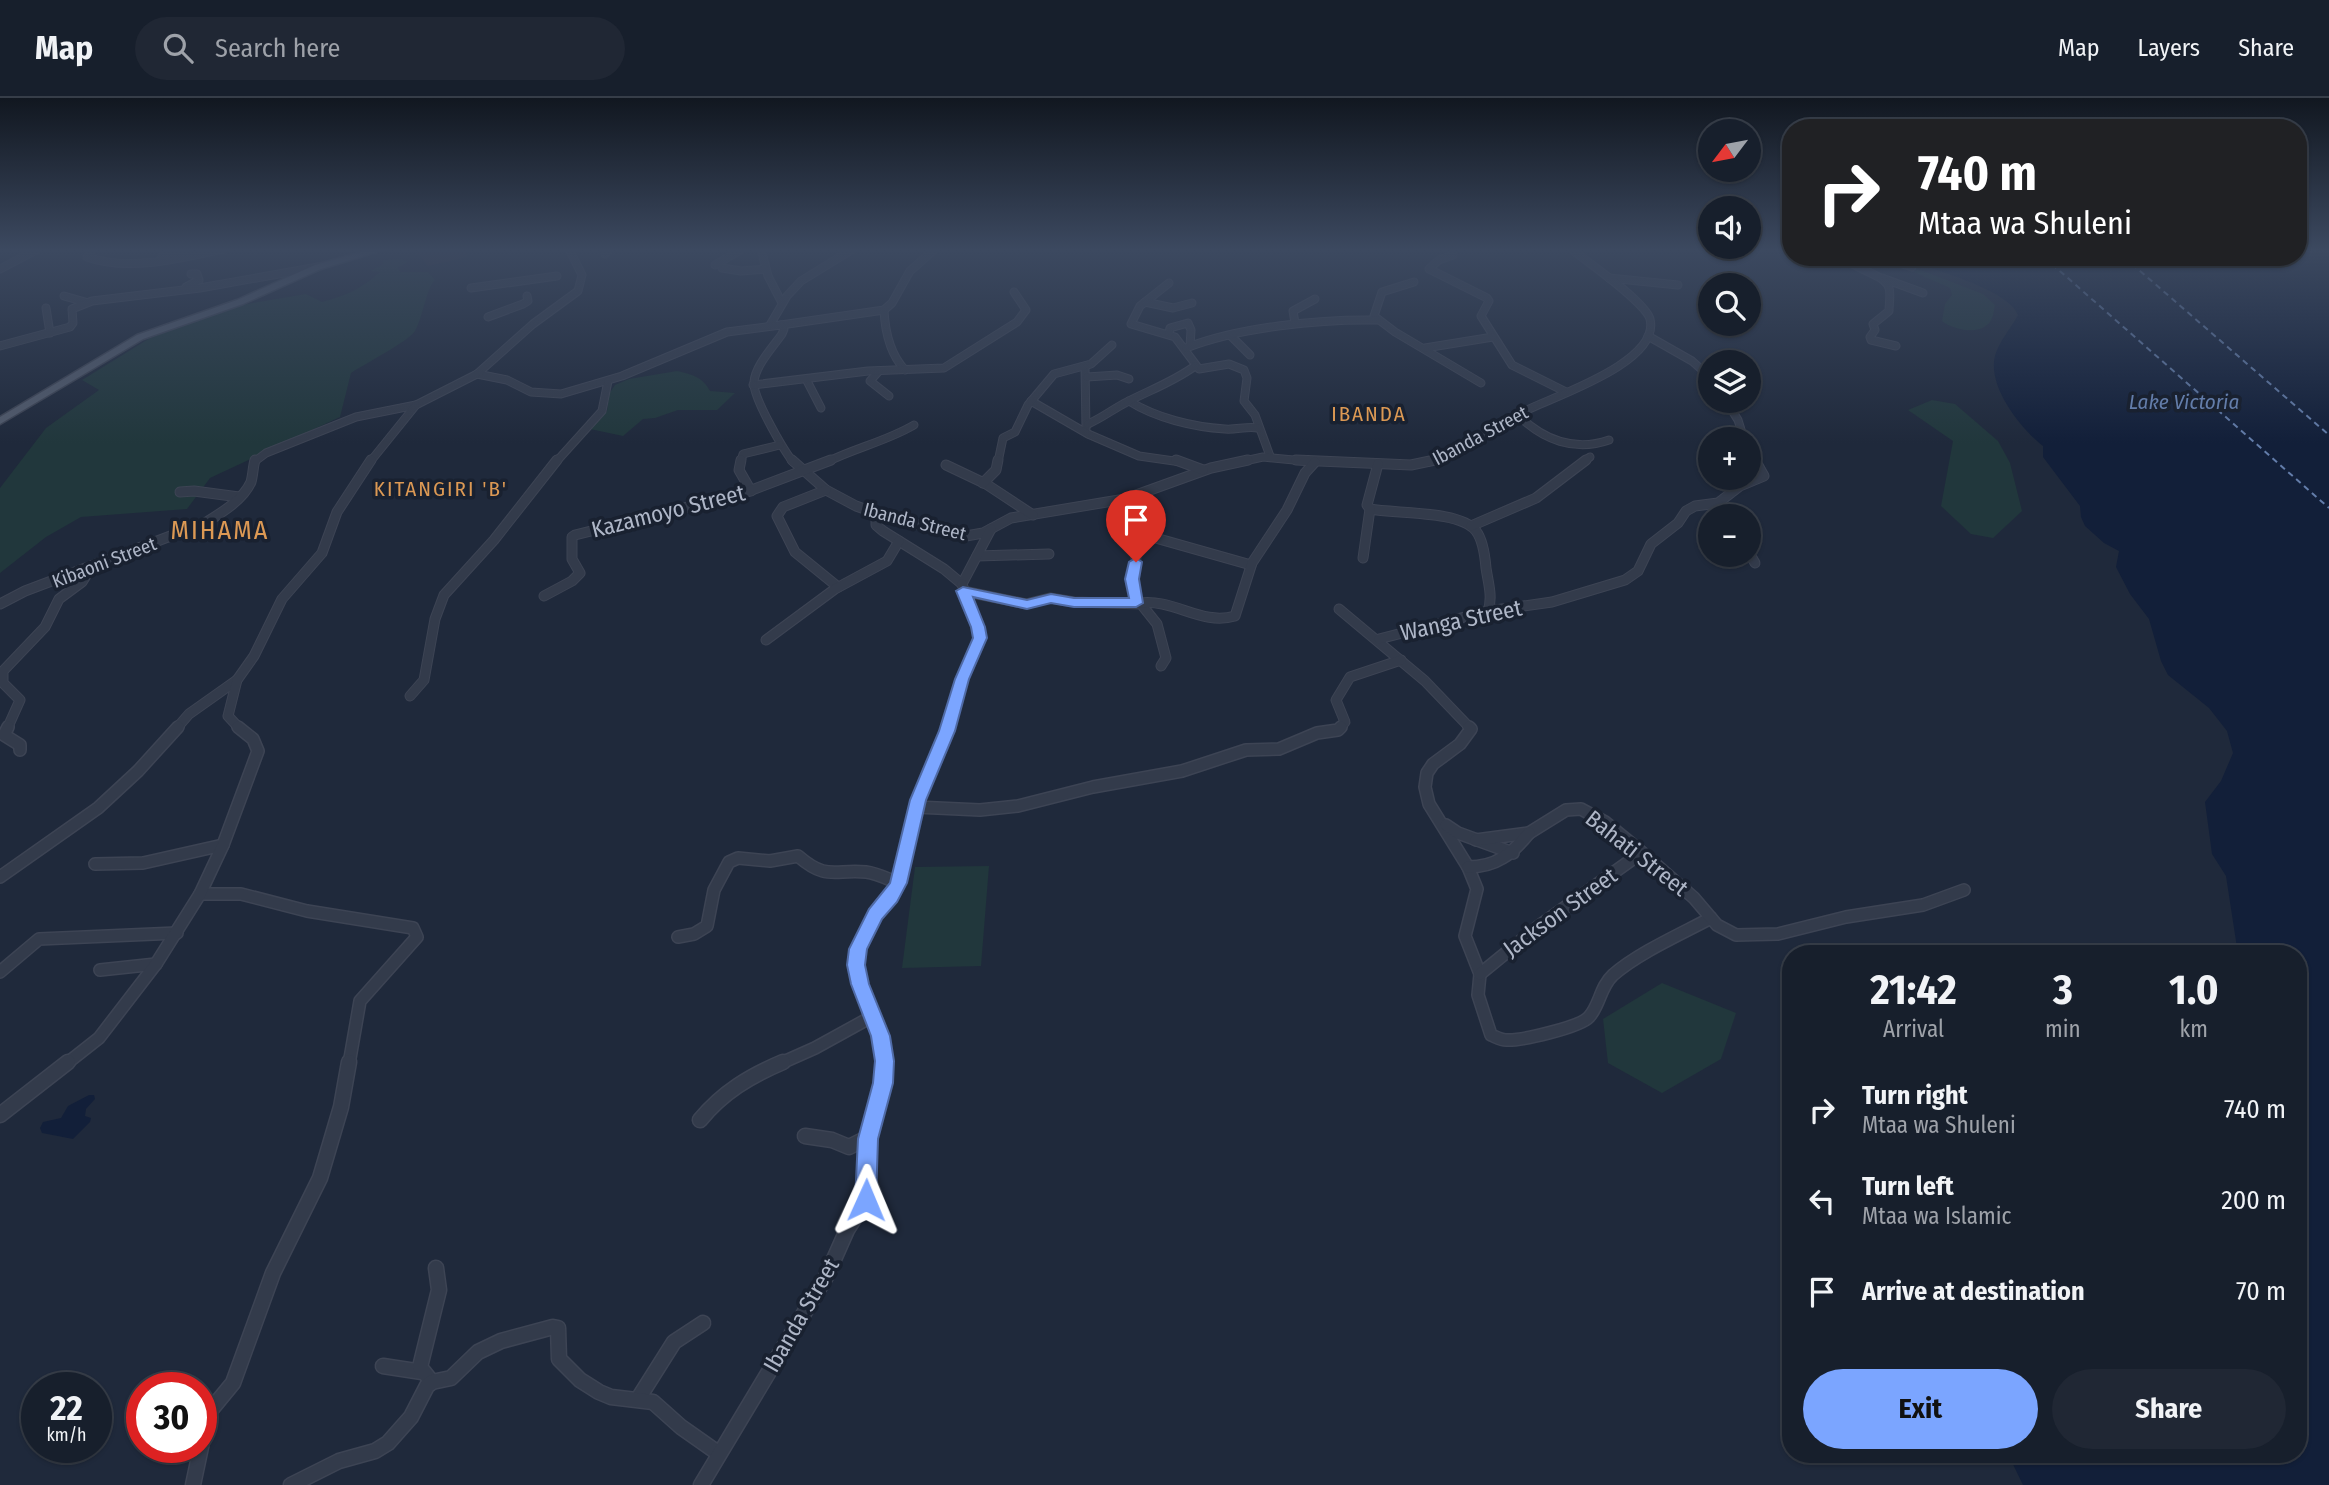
<!DOCTYPE html>
<html lang="en">
<head>
<meta charset="utf-8">
<style>
	body { margin:0; font-family:"Fira Sans Condensed",sans-serif; background:#202734; color:#f1f3f6; height:100vh; display:flex; flex-direction:column; font-size:26px; white-space:nowrap }
	* { box-sizing:border-box; margin:0 }
	p { font-size:23px; color:#9ea2a9 }
	.icon { flex:none; width:38px; height:38px; fill:none; stroke:currentColor; stroke-width:2; stroke-linecap:round; stroke-linejoin:round }
	.map { position:relative; flex:1; overflow:hidden }
	.drawer { position:absolute; left:1782px; top:847px; width:525px; height:518px; display:flex; flex-direction:column; background:#171f2c; border-radius:28px; box-shadow:0 2px 5px #0004,0 0 0 2px #363d48 }
	.drawer>* { flex:none }
	.guide { position:absolute; left:1782px; top:21px; width:525px; height:147px; border-radius:28px; box-shadow:0 2px 5px #0004,0 0 0 2px #363d48; background:#202124; color:#fff; overflow:hidden }
	.needle { width:46px; rotate:238deg }
	.fabs { position:absolute; left:1698px; top:21px; display:grid; gap:14px }
	.fabs a { display:grid; place-items:center; width:63px; height:63px; border-radius:50%; background:#171f2c; box-shadow:0 2px 5px #0004,0 0 0 2px #363d48; font-size:35px }
	.speed { position:absolute; left:21px; top:1274px; display:flex; gap:14px; font-size:35px; font-weight:700; text-align:center }
	.speed>* { display:grid; place-content:center; width:91px; height:91px; border-radius:50%; background:#171f2c; box-shadow:0 2px 5px #0004,0 0 0 2px #363d48; line-height:1 }
	.speed small { font-size:18px; font-weight:400 }
	.speed .limit { border:10px solid #d22; background:#fff; color:#111 }
	.pin { position:absolute; display:grid; place-items:center; width:60px; height:60px; color:#fff; margin:-72px -30px; border-radius:50% 50% 50% 0; rotate:-45deg; box-shadow:0 0 7px #0007 }
	.pin .icon { rotate:45deg }
	.me { position:absolute; width:77px; margin:-38px; rotate:1deg; stroke-linejoin:round; filter:drop-shadow(0 0 5px #0008) }
	.turn { display:flex; align-items:center; gap:24px; height:147px; padding:0 21px; font-size:32px }
	.turn .icon { width:91px; height:91px; stroke-width:2.5 }
	.turn b { display:block; font-size:49px; line-height:60px }
	.eta { display:flex; justify-content:space-evenly; align-items:center; height:119px; text-align:center }
	.eta b { font-size:42px; font-weight:700; line-height:49px }
	.cta { display:flex; gap:14px; margin-top:auto; padding:14px 21px }
	.cta a { flex:1; height:80px; border-radius:42px; background:#7ba5ff; color:#111; font-size:28px; font-weight:700; line-height:80px; text-align:center }
	.cta a+a { background:#202734; color:#f1f3f6 }
	ul { padding:0; list-style:none }
	li { display:flex; align-items:center; gap:21px; height:91px; padding:0 21px }
	li div { flex:1 }
	li b { display:block; font-size:26px }
	li em { font-style:normal }
	header { display:flex; align-items:center; gap:42px; box-sizing:border-box; height:98px; padding:0 35px; background:#171f2c; border-bottom:2px solid #363d48 }
	header strong { font-size:33px }
	nav { display:flex; gap:38px; margin-inline-start:auto; font-size:24px }
	.search { width:490px; height:63px; background:#202734; display:flex; align-items:center; gap:18px; box-sizing:border-box; padding:0 24px; border-radius:38px; color:#9ea2a9; font-size:26px }
	.map>svg:first-child { display:block }
	.medical { fill:#2f2c3c }
	.green { fill:#21373c }
	.water { fill:#121f39 }
	.lines { fill:none; stroke-linecap:round; stroke-linejoin:round }
	.ferry { stroke:#637daa; stroke-width:2; stroke-dasharray:6 4.5; stroke-linecap:butt }
	.minor-far3-casing { stroke:#3d4454; stroke-width:9 }
	.minor-far2-casing { stroke:#3d4454; stroke-width:11 }
	.minor-far1-casing { stroke:#3d4454; stroke-width:14 }
	.minor-casing { stroke:#3d4454; stroke-width:17 }
	.major-casing { stroke:#3d4454; stroke-width:3 }
	.minor-far3 { stroke:#333b4b; stroke-width:7 }
	.minor-far2 { stroke:#333b4b; stroke-width:9 }
	.minor-far1 { stroke:#333b4b; stroke-width:11 }
	.minor { stroke:#333b4b; stroke-width:14 }
	.major { fill:#515a6b; fill-rule:evenodd }
	.route { fill:#7ba5ff; stroke:#506ba6; stroke-width:2 }
	.labels { text-anchor:middle; stroke-width:7; stroke-linejoin:round; paint-order:stroke }
	.far-street-label { font-size:19px; fill:#aeb6c7; stroke:#192130 }
	.far-water-label { font-size:21px; font-style:italic; fill:#637daa; stroke:#192130 }
	.far-quarter-label { font-size:21px; letter-spacing:2px; fill:#dc9954; stroke:#192130 }
	.street-label { font-size:23px; fill:#aeb6c7; stroke:#192130 }
	.quarter-label { font-size:26px; letter-spacing:2px; fill:#dc9954; stroke:#192130 }
</style>
</head>
<body>
<header>
<strong>Map</strong>
<div class="search"><svg class="icon" aria-label="search" viewBox="0 0 24 24"><circle cx="10" cy="10" r="6"/><path d="M15 15l6 6"/></svg>Search here</div>
<nav><a>Map</a><a>Layers</a><a>Share</a></nav>
</header>
<div class="map">
<svg width="2329" height="1387" viewBox="0 0 2329 1387">
	<rect width="100%" height="100%" fill="#1f293b"/>
	<path class="medical" d="M426,151H466L467,159L428,168L416,154Z"/>
	<g class="green">
		<path d="M402,161L408,164L397,170L401,174H428L435,182C426,191 423,219 415,233C409,243 363,267 351,275L340,319L210,380L187,411L81,419L46,439L0,475V390L46,330L99,292L82,282L150,240L241,207L306,196L322,204C350,196 359,192 380,174L370,173L381,168L384,162Z"/>
		<path d="M1907,171H1918L1983,196L1995,207C1994,212 1993,220 1990,224C1979,238 1954,232 1942,223L1945,206L1952,197L1950,190Z"/>
		<path d="M677,273C691,276 703,279 710,293L735,295L717,312H678L655,320L643,321L623,338L590,331L607,313L609,296L615,287L629,281Z"/>
		<path d="M1932,302L1955,306L1998,343L2010,365L2022,413L1993,440L1971,436L1941,408L1953,343L1908,312Z"/>
		<path d="M989,768L981,868L902,870L915,769Z"/>
		<path d="M1662,885L1736,915L1721,961L1662,995L1608,965L1603,921Z"/>
	</g>
	<g class="water">
		<path d="M2298,151H2329V1387H2023L2008,1356H2298V856H2238L2226,778L2212,756L2205,704L2221,683L2233,655L2227,633L2209,610L2168,577L2161,563L2149,521L2130,496L2116,469L2119,453L2104,445L2085,428L2081,419L2080,408L2043,359V348C2020,330 1981,282 1998,250C2003,239 2012,228 2018,217C2008,190 1928,171 1901,159H2298Z"/>
		<path d="M89,997H94L95,1001L86,1011L85,1018L91,1020L90,1024L73,1041L42,1035L40,1030L43,1024L61,1020L68,1008Z"/>
	</g>
	<g class="lines">
		<g class="ferry">
			<path d="M2044,159L2329,410"/>
			<path d="M2124,159L2329,337"/>
		</g>
		<defs>
			<g id="minor-far3">
				<path d="M93,151L87,159C128,174 182,160 223,151"/>
				<path d="M761,151L768,178L781,203"/>
				<path d="M605,156L610,151"/>
				<path d="M1453,157L1439,162L1429,171L1487,200L1489,203L1481,218L1512,267L1566,294"/>
				<path d="M162,158L189,152"/>
				<path d="M1843,159C1855,172 1885,176 1889,190C1891,196 1889,206 1889,213L1873,226L1875,232L1870,239L1871,242L1896,248"/>
				<path d="M1881,159L1912,169"/>
				<path d="M715,167L742,151"/>
				<path d="M722,170L741,173L766,171"/>
				<path d="M0,171L38,151"/>
				<path d="M1609,180L1678,187"/>
				<path d="M1882,180L1923,195"/>
				<path d="M1414,184L1382,194L1374,218L1395,234L1481,285"/>
				<path d="M1169,185L1140,208L1131,226L1175,239L1199,271L1229,266L1244,272L1247,280L1244,303L1255,317L1270,358"/>
				<path d="M186,189L199,182L197,176H191"/>
				<path d="M471,190L557,178"/>
				<path d="M64,198L85,204"/>
				<path d="M1145,204L1173,210L1192,205"/>
				<path d="M46,210L50,235"/>
				<path d="M884,212C885,233 890,256 905,272"/>
				<path d="M488,219L523,206L528,203L527,198"/>
				<path d="M1295,225L1293,213L1315,201"/>
				<path d="M770,227L787,198L801,183L853,151"/>
				<path d="M781,227L884,212L892,205L910,173L935,151"/>
				<path d="M1169,235L1170,230L1188,225L1191,232L1190,248"/>
				<path d="M1231,238L1250,257"/>
				<path d="M1648,238L1692,263L1710,279"/>
				<path d="M0,248L70,229L73,225L72,211L92,203L200,190L318,169"/>
				<path d="M1186,250C1239,229 1321,221 1377,222"/>
				<path d="M1425,250L1493,239"/>
				<path d="M1085,269L1086,331"/>
				<path d="M879,273L870,283L889,298"/>
				<path d="M477,276L507,282L531,294L561,296L622,278L727,234L781,227L784,231L782,236C773,249 755,268 754,284C752,298 783,351 793,364"/>
				<path d="M1087,279L1117,277L1129,281"/>
				<path d="M806,281L821,310"/>
				<path d="M753,287L868,273L944,270L1017,224L1026,212L1014,194"/>
				<path d="M1031,303L1088,336L1139,358L1181,364"/>
				<path d="M1129,303C1156,320 1193,329 1225,331C1236,332 1247,328 1258,330"/>
				<path d="M1726,303L1738,322L1744,341"/>
				<path d="M1518,317C1543,342 1575,354 1609,342"/>
				<path d="M1088,326C1102,320 1113,311 1127,304C1150,292 1173,284 1195,268"/>
				<path d="M1748,349L1756,364"/>
				<path d="M254,364L266,355L356,319L416,307"/>
				<path d="M370,364L416,307L477,276L533,226L578,193L582,177L569,151"/>
				<path d="M556,364L602,313L608,283"/>
				<path d="M741,364L743,356L780,347"/>
				<path d="M827,364C855,350 887,343 914,327"/>
				<path d="M998,364L1003,340L1015,334L1028,307L1054,276L1091,266L1112,247"/>
				<path d="M1240,364L1263,359L1315,364"/>
				<path d="M1429,364C1464,353 1492,331 1523,314C1551,299 1661,265 1650,221C1645,204 1588,164 1571,151"/>
				<path d="M1583,364L1590,359"/>
			</g>
			<g id="minor-far2">
				<path d="M741,362L739,372L751,393"/>
				<path d="M792,362L826,392L856,408L890,420L966,438L983,435L1011,420L1125,401L1211,370L1248,362"/>
				<path d="M1176,362L1203,372"/>
				<path d="M1296,362L1411,367L1435,362"/>
				<path d="M946,367L986,386L1033,417"/>
				<path d="M983,385L996,372L998,362"/>
				<path d="M826,392L783,409L777,418L795,454L838,489"/>
				<path d="M180,394L194,393L239,399"/>
				<path d="M1125,401C1131,419 1136,436 1136,455C1136,475 1132,482 1136,504"/>
				<path d="M1370,411C1395,416 1460,412 1476,433C1483,442 1485,458 1486,470C1488,484 1493,499 1488,513"/>
				<path d="M876,415V427L883,433L944,471L962,486"/>
				<path d="M1134,428L1152,439L1251,467"/>
				<path d="M1471,428L1536,400L1586,362"/>
				<path d="M1748,453L1755,465"/>
				<path d="M977,458L1049,456"/>
				<path d="M1363,460L1370,411L1367,407L1378,366"/>
				<path d="M962,486L991,431"/>
				<path d="M963,493L1026,506L1050,500L1074,504L1141,506L1157,526L1166,560L1161,568"/>
				<path d="M544,498L572,483L580,475L572,461V439L575,437L744,395L831,362"/>
				<path d="M1139,505C1174,500 1201,528 1235,518L1252,465L1287,412L1305,375L1315,364"/>
				<path d="M0,506L25,493L205,425C221,415 243,402 251,384C253,377 253,369 255,362"/>
				<path d="M1339,511L1425,583L1471,631"/>
				<path d="M1379,541L1488,513L1552,504L1625,482L1638,473L1651,446L1678,425L1686,413L1695,408L1718,405L1740,388L1764,378L1755,362"/>
				<path d="M766,542L835,491L887,463L899,443"/>
				<path d="M410,598L424,582L435,521L444,497L494,442L557,362"/>
				<path d="M7,631L20,602L3,585V573L45,529L59,501L82,484L92,468"/>
				<path d="M176,631L189,616L237,582"/>
				<path d="M240,631L228,618L237,582L254,558L282,501L322,455L337,414L371,362"/>
				<path d="M948,631L962,581L980,540L962,486"/>
				<path d="M1339,631L1345,624L1336,602L1350,579L1401,562"/>
			</g>
			<g id="minor-far1">
				<path d="M8,629L4,637L20,647V652"/>
				<path d="M1469,629L1471,631L1460,646L1433,666L1427,675L1425,689L1429,706L1468,769L1477,791L1465,838L1480,876L1478,897L1491,937C1496,939 1501,942 1506,942C1521,943 1580,929 1589,919C1600,907 1600,889 1613,877C1638,855 1681,836 1711,820"/>
				<path d="M916,709L980,712L1018,708L1093,689L1182,673L1246,652L1279,651L1317,635L1338,632L1341,629"/>
				<path d="M1446,727L1458,735L1513,755"/>
				<path d="M1476,742L1529,735L1566,712L1581,711L1605,724L1638,751L1694,800L1717,827L1736,837L1778,836L1846,819L1923,807L1964,792"/>
				<path d="M95,766L143,765L223,747"/>
				<path d="M1468,769C1496,769 1512,756 1529,735"/>
				<path d="M0,779L98,710L138,673L178,629"/>
				<path d="M200,796H241L307,813L413,830L417,839L360,903L349,966"/>
				<path d="M678,839L694,836L707,828L714,792L729,764L738,760L770,763L798,758C827,783 834,771 866,774C876,775 888,781 898,785"/>
				<path d="M100,872L156,866"/>
				<path d="M0,874L39,841L177,835"/>
				<path d="M1480,876L1539,828L1641,755"/>
				<path d="M66,966L99,940L156,866L200,796L223,747L258,653L253,641L238,629"/>
				<path d="M779,966L815,950L873,918"/>
				<path d="M885,966L880,938L860,886L856,867L858,851L875,816L891,799L898,785L918,702L948,629"/>
			</g>
			<g id="minor">
				<path d="M0,1017L68,964"/>
				<path d="M700,1022C723,994 750,978 783,964"/>
				<path d="M805,1038L832,1042L849,1049L869,1039"/>
				<path d="M383,1268L422,1274"/>
				<path d="M432,1284L420,1269L439,1192L436,1170"/>
				<path d="M638,1301L674,1244L703,1225"/>
				<path d="M201,1348L205,1319L233,1285L273,1175L320,1080L341,1009L349,964"/>
				<path d="M193,1387L201,1349"/>
				<path d="M291,1387L339,1363L375,1353L388,1345L411,1319L427,1288L432,1284L451,1280L478,1254L501,1243L553,1229L558,1230L559,1261L580,1282L599,1294L611,1299L653,1304L681,1329L718,1355"/>
				<path d="M701,1387L827,1177L847,1132L866,1102L868,1041L883,985L885,964"/>
			</g>
			<path id="major" d="M372,151H386L321,171L243,206L143,241L0,326V319L137,237L237,202L315,167Z"/>
		</defs>
		<use href="#minor-far3" class="minor-far3-casing"/>
		<use href="#minor-far2" class="minor-far2-casing"/>
		<use href="#minor-far1" class="minor-far1-casing"/>
		<use href="#minor" class="minor-casing"/>
		<use href="#major" class="major-casing"/>
		<use href="#minor-far3" class="minor-far3"/>
		<use href="#minor-far2" class="minor-far2"/>
		<use href="#minor-far1" class="minor-far1"/>
		<use href="#minor" class="minor"/>
		<use href="#major" class="major"/>
	</g>
	<linearGradient id="sky" x2="0" y2="1"><stop stop-color="#111720"/><stop offset="0.44" stop-color="#3c4960"/><stop offset="1" stop-color="#3c4960" stop-opacity="0"/></linearGradient>
	<rect width="2329" height="345" fill="url(#sky)"/>
	<path class="route" d="M1136,460L1142,464L1139,481L1143,505L1136,509H1074L1051,505L1027,511L973,499L985,529L987,540L969,581L955,633L926,702L907,785L897,804L882,821L867,851L865,867L869,886L890,938L894,963L893,985L878,1041L876,1102L873,1109L866,1111L858,1109L855,1102L858,1041L873,985L875,963L871,938L851,886L847,867L849,851L869,811L890,785L910,702L939,633L955,581L973,540L971,529L956,493L963,489L1027,502L1051,496L1074,500H1129L1125,481L1129,464Z"/>
	<g class="labels">
		<g class="far-street-label">
			<text transform="translate(1480 337) rotate(-28)" y="7">Ibanda Street</text>
			<text transform="translate(915 423) rotate(14)" y="7">Ibanda Street</text>
			<text transform="translate(104 464) rotate(-21)" y="7">Kibaoni Street</text>
		</g>
		<g class="far-water-label">
			<text x="2184" y="311">Lake Victoria</text>
		</g>
		<g class="far-quarter-label">
			<text x="1369" y="323">IBANDA</text>
			<text x="441" y="398">KITANGIRI 'B'</text>
		</g>
		<g class="street-label">
			<text transform="translate(668 413) rotate(-14)" y="8">Kazamoyo Street</text>
			<text transform="translate(1461 522) rotate(-12)" y="8">Wanga Street</text>
			<text transform="translate(1637 755) rotate(38)" y="8">Bahati Street</text>
			<text transform="translate(1560 814) rotate(-36)" y="8">Jackson Street</text>
			<text transform="translate(801 1217) rotate(-60)" y="8">Ibanda Street</text>
		</g>
		<g class="quarter-label">
			<text x="220" y="441">MIHAMA</text>
		</g>
	</g>
</svg>
<div class="fabs">
<a><svg class="needle" viewBox="-14 -14 28 28"><path d="M0-13l5 13h-10z" fill="#e53935"/><path d="M0 13l5-13h-10z" fill="#9ea2a9"/></svg></a>
<a><svg class="icon" aria-label="sound" viewBox="0 0 24 24"><path d="M4 9h4l5-4v14l-5-4H4zM17 9q2 3 0 6"/></svg></a>
<a><svg class="icon" aria-label="search" viewBox="0 0 24 24"><circle cx="10" cy="10" r="6"/><path d="M15 15l6 6"/></svg></a>
<a><svg class="icon" aria-label="layers" viewBox="0 0 24 24"><path d="M12 4l9 5-9 5-9-5zM3 14l9 5 9-5"/></svg></a>
<a>+</a>
<a>−</a>
</div>
<div class="speed"><div>22<small>km/h</small></div><div class="limit">30</div></div>
<div class="pin" style="left:1136px;top:464px;background:#d93025"><svg class="icon" aria-label="arrive" viewBox="0 0 24 24"><path d="M6 21V4h12l-3 4 3 4H6"/></svg></div>
<svg class="me" style="left:866px;top:1102px" viewBox="-20 -20 40 40"><path d="M0-17L14 15 0 8-14 15z" fill="#7ba5ff" stroke="#fff" stroke-width="4"/></svg>
<div class="guide">
<div class="turn"><svg class="icon" aria-label="right" viewBox="0 0 24 24"><path d="M7 20v-9h11M14 6l5 5-5 5"/></svg><div><b>740 m</b>Mtaa wa Shuleni</div></div>
</div>
<section class="drawer">
<div class="eta">
<div><b>21:42</b><p>Arrival</p></div>
<div><b>3</b><p>min</p></div>
<div><b>1.0</b><p>km</p></div>
</div>
<ul>
<li><svg class="icon" aria-label="right" viewBox="0 0 24 24"><path d="M7 20v-9h11M14 6l5 5-5 5"/></svg><div><b>Turn right</b><p>Mtaa wa Shuleni</p></div><em>740 m</em></li>
<li><svg class="icon" aria-label="left" viewBox="0 0 24 24"><path d="M17 20v-9H6M10 6l-5 5 5 5"/></svg><div><b>Turn left</b><p>Mtaa wa Islamic</p></div><em>200 m</em></li>
<li><svg class="icon" aria-label="arrive" viewBox="0 0 24 24"><path d="M6 21V4h12l-3 4 3 4H6"/></svg><div><b>Arrive at destination</b></div><em>70 m</em></li>
</ul>
<div class="cta"><a>Exit</a><a>Share</a></div>
</section>
</div>
</body>
</html>
